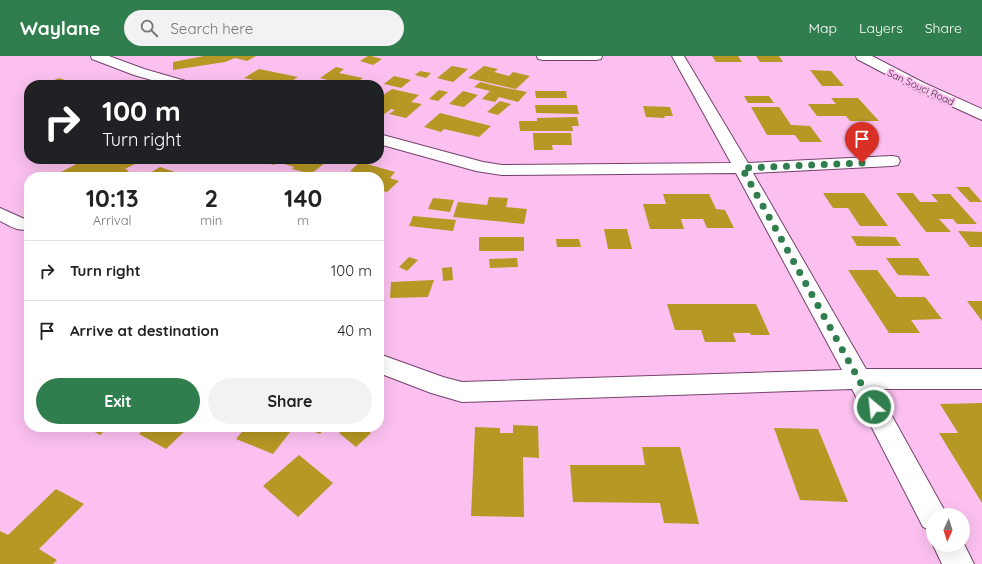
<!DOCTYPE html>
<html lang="en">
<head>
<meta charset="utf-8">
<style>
	body { margin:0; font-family:Quicksand,sans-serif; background:#f2f2f2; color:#222; height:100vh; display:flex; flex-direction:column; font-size:15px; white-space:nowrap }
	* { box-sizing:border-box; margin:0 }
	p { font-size:13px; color:#767676 }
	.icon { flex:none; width:22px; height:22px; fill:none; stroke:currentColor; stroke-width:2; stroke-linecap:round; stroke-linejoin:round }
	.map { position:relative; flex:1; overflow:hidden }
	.side { position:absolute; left:24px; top:116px; width:360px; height:260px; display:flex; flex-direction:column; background:#fff; border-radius:16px; box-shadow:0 4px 16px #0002 }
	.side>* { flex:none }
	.guide { position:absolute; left:24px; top:24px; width:360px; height:84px; border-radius:16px; box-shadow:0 4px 16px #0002; background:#202124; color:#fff; overflow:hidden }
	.needle { width:26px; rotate:184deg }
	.fabs { position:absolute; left:926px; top:452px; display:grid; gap:8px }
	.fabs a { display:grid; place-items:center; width:44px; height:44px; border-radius:50%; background:#fff; box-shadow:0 4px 16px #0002; font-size:20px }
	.pin { position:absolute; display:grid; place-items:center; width:34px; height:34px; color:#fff; margin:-41px -17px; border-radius:50% 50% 50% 0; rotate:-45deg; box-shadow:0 0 4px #0007 }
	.pin .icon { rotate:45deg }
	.me { position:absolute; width:44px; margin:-22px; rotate:332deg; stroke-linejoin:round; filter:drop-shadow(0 0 3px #0008) }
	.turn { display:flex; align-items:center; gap:14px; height:84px; padding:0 12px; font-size:18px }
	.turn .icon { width:52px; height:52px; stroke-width:2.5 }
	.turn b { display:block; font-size:28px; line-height:34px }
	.eta { display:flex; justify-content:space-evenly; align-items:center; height:68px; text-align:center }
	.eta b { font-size:24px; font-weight:800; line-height:28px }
	.action { display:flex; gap:8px; margin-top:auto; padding:8px 12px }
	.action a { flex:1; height:46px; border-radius:24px; background:#307e4e; color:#fff; font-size:16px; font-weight:800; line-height:46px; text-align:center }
	.action a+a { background:#f2f2f2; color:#222 }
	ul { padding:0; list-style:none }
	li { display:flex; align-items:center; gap:12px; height:60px; padding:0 12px; border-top:1px solid #e0e0e0 }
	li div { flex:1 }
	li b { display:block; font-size:15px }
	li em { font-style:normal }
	header { display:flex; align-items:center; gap:24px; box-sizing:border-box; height:56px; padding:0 20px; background:#307e4e; color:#fff }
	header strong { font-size:19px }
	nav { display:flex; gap:22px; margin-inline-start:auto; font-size:14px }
	.search { width:280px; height:36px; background:#f2f2f2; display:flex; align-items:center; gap:10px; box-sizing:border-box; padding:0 14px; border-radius:22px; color:#767676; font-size:15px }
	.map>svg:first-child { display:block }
	.building { fill:#b69824 }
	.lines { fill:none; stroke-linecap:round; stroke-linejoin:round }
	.minor-casing { stroke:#75426c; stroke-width:2 }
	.minor { fill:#fff; fill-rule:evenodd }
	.route { stroke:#307e4e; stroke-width:7; stroke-dasharray:0 12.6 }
	.labels { text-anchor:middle; stroke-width:4; stroke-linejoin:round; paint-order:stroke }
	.far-street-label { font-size:10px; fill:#412a3c; stroke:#fbc0ef }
</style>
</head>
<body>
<header>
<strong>Waylane</strong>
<div class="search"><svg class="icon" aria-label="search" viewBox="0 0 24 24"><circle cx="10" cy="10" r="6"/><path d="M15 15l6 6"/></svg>Search here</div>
<nav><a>Map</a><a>Layers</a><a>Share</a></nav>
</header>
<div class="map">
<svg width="982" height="508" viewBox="0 0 982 508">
	<rect width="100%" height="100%" fill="#fbc0ef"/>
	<g class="building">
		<path d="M204,0H256L247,5L235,2L225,6L173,14V6Z"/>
		<path d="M368,0H371L382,3L373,9L360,5Z"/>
		<path d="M712,0H738L742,6H716Z"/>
		<path d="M756,0H779L783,6H760Z"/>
		<path d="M452,10L468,13L453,26L437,22Z"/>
		<path d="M484,10L498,13L494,16L509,20L513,16L530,20L516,33L468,22Z"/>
		<path d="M336,11L344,13L339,17L363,22L354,28L356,29H340V27L320,22Z"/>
		<path d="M259,13L298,21L286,29H278L244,22Z"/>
		<path d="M810,14L831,15L844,30H822Z"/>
		<path d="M420,15L431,17L426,22L415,19Z"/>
		<path d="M394,20L411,24L401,32L384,28Z"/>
		<path d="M59,22L74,27L77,26L87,29H43Z"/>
		<path d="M480,26L496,30L527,36L518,46L499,41L495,46L482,43L490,35L474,31Z"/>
		<path d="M392,33L419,39L411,46L422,48L406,62L389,58L395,54L391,53L382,60L379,59V39L382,40Z"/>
		<path d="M439,34L448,36L438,45L429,43Z"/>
		<path d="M463,35L478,39L464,51L449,48Z"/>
		<path d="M535,35H566L567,42H536Z"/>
		<path d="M744,40H769L774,47H748Z"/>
		<path d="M831,42H858L879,65H850L846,60H817L808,48H836Z"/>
		<path d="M500,45L511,48L498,59L487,56Z"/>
		<path d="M535,49H577L579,58L536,57Z"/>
		<path d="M643,50L670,51L673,60H664L665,62L646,61Z"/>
		<path d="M751,51H779L791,69L810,70L822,86H800L795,79H767Z"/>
		<path d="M440,57L491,70L479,81L444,73L441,76L424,71Z"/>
		<path d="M577,61L579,70H572L573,75H520L519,65H537V62Z"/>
		<path d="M533,77H571L572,89H552L553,94H534Z"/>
		<path d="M86,103H101L113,108L124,103L135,108L125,113L129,115L119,121H79L73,118L67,121L59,117Z"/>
		<path d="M269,103H330L311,118L292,113L294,111L278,106L274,109L265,106Z"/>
		<path d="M360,106L395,116L390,122L399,125L387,136L379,134V121H356L360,118L350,115Z"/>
		<path d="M160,111L190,121H143Z"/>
		<path d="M956,131H969L982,146H970Z"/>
		<path d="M823,137H864L888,170H860L848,152H833Z"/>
		<path d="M896,137H913L920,146H938L931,138H950L977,168H957L953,163H939L951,176H926Z"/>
		<path d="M663,138H709L716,153L725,154L734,172H707L703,163H681L684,173H650L643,148H666Z"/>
		<path d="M489,141L508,142L506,151L527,153L524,168L453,161L458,146L487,149Z"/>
		<path d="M433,142L454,144L450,156L428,153Z"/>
		<path d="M413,160L456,164L453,175L409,170Z"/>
		<path d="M604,173H627L632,193H608Z"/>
		<path d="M958,175L982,176V191H970Z"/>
		<path d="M851,180L895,181L901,190H857Z"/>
		<rect x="479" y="181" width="45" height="14"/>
		<path d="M556,183H579L581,191H557Z"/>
		<path d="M409,201L418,204L407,215L399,211Z"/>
		<path d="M517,202L518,211L490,212L489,203Z"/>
		<path d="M886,202H918L930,220L898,219Z"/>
		<path d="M452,211L453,224L443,225L442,212Z"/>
		<path d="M848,214H877L897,241H925L942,263L911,264L920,277H889Z"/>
		<path d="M434,224L428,241L390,242L391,226Z"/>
		<path d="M967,245H982V265Z"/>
		<path d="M667,248H756L770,279H751L750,277H733L736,286H705L701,274H675Z"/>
		<path d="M982,347V447L939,377H958L940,348Z"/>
		<path d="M513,369L538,370L539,402L523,401L524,461L471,460L475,371L500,372V377H513Z"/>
		<path d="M86,371H109L100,379Z"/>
		<path d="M146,371H189L166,393L139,378Z"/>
		<path d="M246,371H294L273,398L236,383Z"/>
		<path d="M302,371H326L320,378Z"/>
		<path d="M346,371H364L371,377L356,391L339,377Z"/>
		<path d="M774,372L818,373L848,446L800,444Z"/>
		<path d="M642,391H680L699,468L664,467L660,447L573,446L570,409H645Z"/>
		<path d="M299,399L333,427L298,461L263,430Z"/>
		<path d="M56,433L84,448L39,493L57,504L53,508H0V475L8,479Z"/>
	</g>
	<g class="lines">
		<defs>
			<g id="minor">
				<path d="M91,0H109L144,13L189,26L191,29H169L134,19L92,3Z"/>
				<path d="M537,0H602L601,3L596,4H543L538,3Z"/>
				<path d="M672,0H684L748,107L892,100L898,101L900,105L898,109L892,110L753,117L866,313H982V333H877L947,459H933V475L923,471L852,333L462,346L431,337L379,317V298L443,321L462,326L842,314L736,117L502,119L476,115L379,88V78L483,106L502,109L731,107Z"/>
				<path d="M856,0H872L924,27L982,53V64L914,33L857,3Z"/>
				<path d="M0,152L29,165V173C18,176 10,170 0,165Z"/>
				<path d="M963,486L974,508H942L933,489H963Z"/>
			</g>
		</defs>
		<use href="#minor" class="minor-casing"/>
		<use href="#minor" class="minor"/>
	</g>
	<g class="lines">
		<path class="route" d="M862,107L742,112L874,351"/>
	</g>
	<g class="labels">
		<g class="far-street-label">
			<text transform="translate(921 31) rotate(25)" y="4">San Souci Road</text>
		</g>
	</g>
</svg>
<div class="fabs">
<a><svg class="needle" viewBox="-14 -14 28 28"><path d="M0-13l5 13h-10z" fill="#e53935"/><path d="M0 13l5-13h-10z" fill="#767676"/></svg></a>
</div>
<div class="pin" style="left:862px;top:107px;background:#d93025"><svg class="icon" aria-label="arrive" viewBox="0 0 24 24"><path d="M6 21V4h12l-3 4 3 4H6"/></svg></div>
<svg class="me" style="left:874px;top:351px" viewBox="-20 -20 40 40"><circle r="17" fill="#307e4e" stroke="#fff" stroke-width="3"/><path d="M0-11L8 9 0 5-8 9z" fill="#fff"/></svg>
<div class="guide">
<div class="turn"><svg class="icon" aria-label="right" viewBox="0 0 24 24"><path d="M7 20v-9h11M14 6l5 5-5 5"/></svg><div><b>100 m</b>Turn right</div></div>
</div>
<section class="side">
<div class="eta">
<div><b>10:13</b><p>Arrival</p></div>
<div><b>2</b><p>min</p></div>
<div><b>140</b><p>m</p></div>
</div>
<ul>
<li><svg class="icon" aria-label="right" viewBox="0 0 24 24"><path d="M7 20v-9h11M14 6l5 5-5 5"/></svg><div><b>Turn right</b></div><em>100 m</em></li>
<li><svg class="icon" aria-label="arrive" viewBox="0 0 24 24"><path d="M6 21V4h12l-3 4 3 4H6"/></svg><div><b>Arrive at destination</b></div><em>40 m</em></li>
</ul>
<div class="action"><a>Exit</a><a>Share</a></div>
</section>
</div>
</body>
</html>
